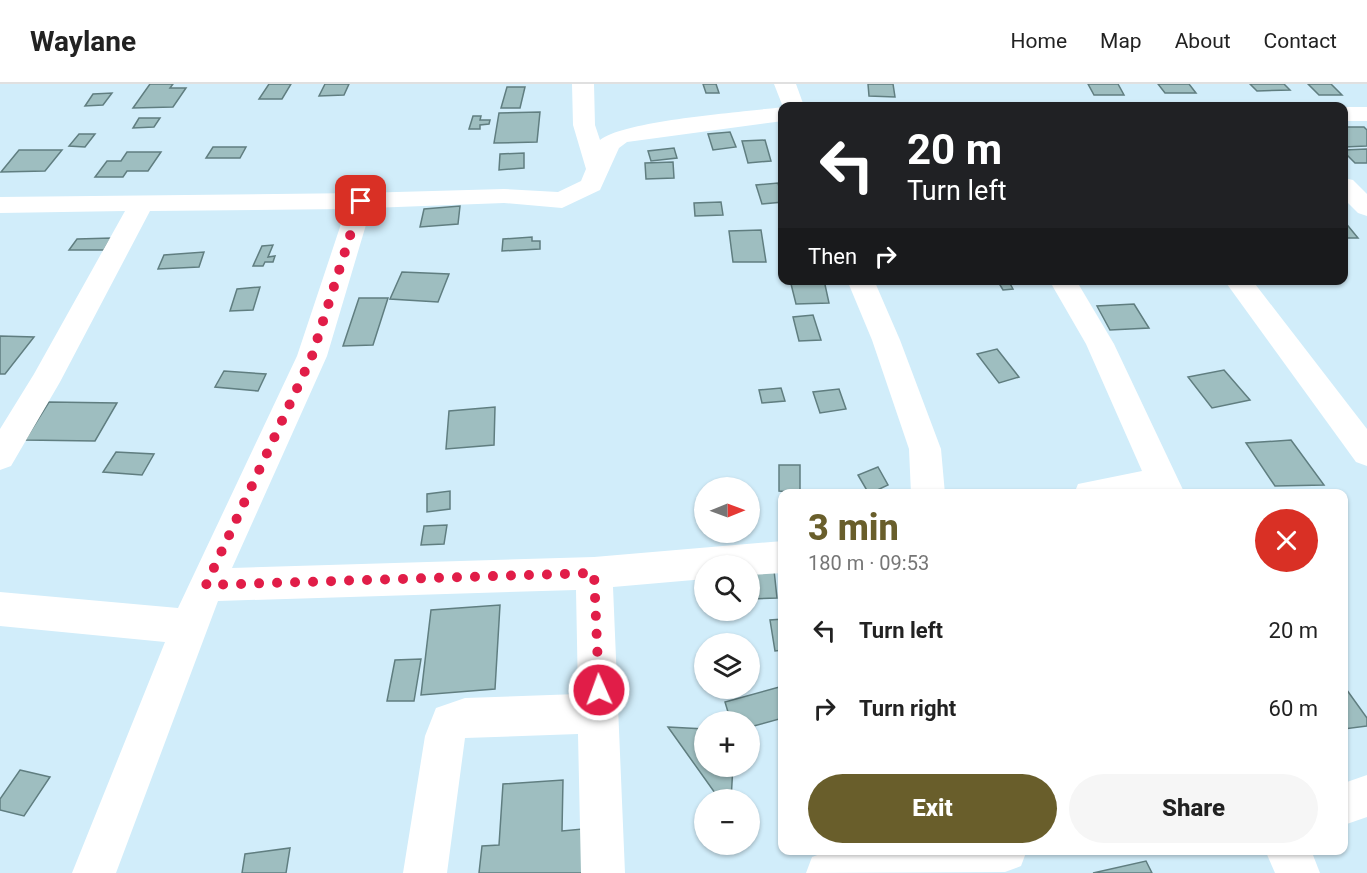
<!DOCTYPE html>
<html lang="en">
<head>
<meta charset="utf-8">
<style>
	body { margin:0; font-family:Roboto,sans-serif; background:#f6f6f6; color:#222; height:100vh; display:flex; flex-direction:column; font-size:22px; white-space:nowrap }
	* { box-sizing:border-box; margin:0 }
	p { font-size:20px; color:#767676 }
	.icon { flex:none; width:33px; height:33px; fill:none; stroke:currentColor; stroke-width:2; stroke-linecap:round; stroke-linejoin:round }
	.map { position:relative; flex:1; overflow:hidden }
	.drawer { position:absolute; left:778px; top:405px; width:570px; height:366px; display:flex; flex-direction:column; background:#fff; border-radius:12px; box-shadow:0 2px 4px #0004 }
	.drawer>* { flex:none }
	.banner { position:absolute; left:778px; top:18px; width:570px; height:183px; border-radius:12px; box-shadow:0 2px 4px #0004; background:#202124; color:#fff; overflow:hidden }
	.needle { width:39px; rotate:89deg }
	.fabs { position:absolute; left:694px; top:393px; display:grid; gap:12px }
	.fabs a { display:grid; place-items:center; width:66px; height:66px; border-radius:50%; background:#fff; box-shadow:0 2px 4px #0004; font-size:30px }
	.pin { position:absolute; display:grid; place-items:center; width:51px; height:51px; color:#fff; margin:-26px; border-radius:12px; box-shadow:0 3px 9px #0006 }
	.me { position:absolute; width:66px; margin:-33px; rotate:358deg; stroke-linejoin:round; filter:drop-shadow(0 0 4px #0008) }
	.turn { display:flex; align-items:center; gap:21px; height:126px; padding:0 30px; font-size:27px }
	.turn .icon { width:78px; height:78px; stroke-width:2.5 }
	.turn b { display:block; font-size:42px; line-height:51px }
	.then { display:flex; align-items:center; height:57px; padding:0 30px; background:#0003; gap:12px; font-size:22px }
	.round { display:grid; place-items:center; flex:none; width:63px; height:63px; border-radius:32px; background:#f6f6f6 }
	.headline { display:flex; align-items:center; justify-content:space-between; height:102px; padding:0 30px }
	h1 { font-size:36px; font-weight:800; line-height:45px; color:#695e2b }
	.action { display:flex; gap:12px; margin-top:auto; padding:12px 30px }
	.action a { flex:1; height:69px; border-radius:36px; background:#695e2b; color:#fff; font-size:24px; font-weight:800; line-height:69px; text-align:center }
	.action a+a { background:#f6f6f6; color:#222 }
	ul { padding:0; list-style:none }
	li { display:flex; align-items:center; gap:18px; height:78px; padding:0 30px }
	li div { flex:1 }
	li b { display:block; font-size:22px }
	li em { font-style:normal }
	header { display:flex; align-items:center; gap:36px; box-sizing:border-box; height:84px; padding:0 30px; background:#fff; border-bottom:2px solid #e0e0e0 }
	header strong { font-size:28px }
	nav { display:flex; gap:33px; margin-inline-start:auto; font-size:21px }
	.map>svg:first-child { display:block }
	.building { fill:#9ebec0; stroke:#607e80; stroke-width:1.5 }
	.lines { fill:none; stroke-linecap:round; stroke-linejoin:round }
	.minor { fill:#fff; fill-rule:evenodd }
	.route { stroke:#e11d48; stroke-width:10; stroke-dasharray:0 18 }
</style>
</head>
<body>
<header>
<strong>Waylane</strong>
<nav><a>Home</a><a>Map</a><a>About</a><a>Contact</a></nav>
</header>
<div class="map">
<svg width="1367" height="789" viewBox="0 0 1367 789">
	<rect width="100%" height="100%" fill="#d1edfa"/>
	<g class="building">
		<path d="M150,0H173L170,4H186L173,23L133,24Z"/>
		<path d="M269,0H291L282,15H259Z"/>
		<path d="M325,0H349L344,11L319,12Z"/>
		<path d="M703,0H716L719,9H706Z"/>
		<path d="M868,0H893L895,13L869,12Z"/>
		<path d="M1088,0H1118L1124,11H1094Z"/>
		<path d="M1158,0H1189L1196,9H1165Z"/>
		<path d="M1250,0H1284L1290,6L1257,7Z"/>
		<path d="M1308,0H1331L1342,11H1319Z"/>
		<path d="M507,3H525L520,24H501Z"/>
		<path d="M112,9L103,21L85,22L93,10Z"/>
		<path d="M540,28L537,58L494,59L499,29Z"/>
		<path d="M473,32H481L480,36H490L489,40L480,41V45H469Z"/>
		<path d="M139,34H160L154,43L133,44Z"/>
		<path d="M1344,43H1364L1367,46V62L1344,63Z"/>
		<path d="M730,48L736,63L713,66L708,50Z"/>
		<path d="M79,50H95L85,63L69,62Z"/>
		<path d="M765,56L771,77L748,79L742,57Z"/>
		<path d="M213,63H246L240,74H206Z"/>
		<path d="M674,64L677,74L651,77L648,67Z"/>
		<path d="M1367,65V79H1355L1344,68V66Z"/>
		<path d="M19,66H62L45,87L1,88Z"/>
		<path d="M127,68H161L148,87H127L123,93H95L107,77H121Z"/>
		<path d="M524,69V84L499,86L500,70Z"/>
		<path d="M673,78L674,94L646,95L645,79Z"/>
		<path d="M778,99L783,118L762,120L756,101Z"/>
		<path d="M721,118L723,131L695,132L694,119Z"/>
		<path d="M460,122L458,140L420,143L424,125Z"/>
		<path d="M1344,137L1358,154H1344Z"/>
		<path d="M761,146L766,178H733L729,147Z"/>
		<path d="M532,153V157H540V165L502,167L503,155Z"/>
		<path d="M111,154L104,166H69L77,155Z"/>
		<path d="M273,161L268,173L275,172L273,178H265L263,182H253L262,162Z"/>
		<path d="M204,168L199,183L158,185L164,171Z"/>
		<path d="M402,188L449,190L438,218L390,215Z"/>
		<path d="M790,196H824L829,219L796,220Z"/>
		<path d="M997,196H1008L1013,205L1003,206Z"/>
		<path d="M260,203L253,226L230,227L237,205Z"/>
		<path d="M359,214H388L373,261L343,262Z"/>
		<path d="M1134,220L1149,244L1110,246L1097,222Z"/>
		<path d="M813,231L821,256L799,257L793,233Z"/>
		<path d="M0,252L34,253L5,290H0Z"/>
		<path d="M997,265L1019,293L999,299L977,270Z"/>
		<path d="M1224,286L1250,316L1212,324L1188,293Z"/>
		<path d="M224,287L266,290L258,307L215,303Z"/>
		<path d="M781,304L785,317L762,319L759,306Z"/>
		<path d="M839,305L846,325L820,329L813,308Z"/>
		<path d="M49,318L117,319L95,357L25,356Z"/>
		<path d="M495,323L494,361L446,365L449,327Z"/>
		<path d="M1291,356L1324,401L1275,402L1246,359Z"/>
		<path d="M116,368L154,370L142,391L103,388Z"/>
		<path d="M779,381H800V409L779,407Z"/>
		<path d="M878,383L888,401L869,410L858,391Z"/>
		<path d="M450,407V425L427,428V410Z"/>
		<path d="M447,441L444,460L421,461L424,442Z"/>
		<path d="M750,482L774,486L777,514L750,515Z"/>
		<path d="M500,521L495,605L421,611L431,526Z"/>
		<path d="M783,535V566L775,567L770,536Z"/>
		<path d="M421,575L414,617H387L395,576Z"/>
		<path d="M783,602V634L750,643V638H731L725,618Z"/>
		<path d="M1344,602L1367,634V642L1344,645Z"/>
		<path d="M668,643L705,645V682H733L731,716H720Z"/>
		<path d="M20,686L50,693L24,732L0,726V715Z"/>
		<path d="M563,696L562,747L593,744L592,789H479L482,762L499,761L503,700Z"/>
		<path d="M290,764L286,789H242L245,770Z"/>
		<path d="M1146,777L1152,789H1093Z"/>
	</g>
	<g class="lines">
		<g class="minor">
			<path d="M572,0H594L595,41L600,56C625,36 745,28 783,23V37L627,58L619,64L600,106L562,124L504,119L371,124L327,272L232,484L594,473L783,457V489L750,491V482H705V495L613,503L625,789H581L578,650L465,654L447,789H403L425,652L436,624L465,614L578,610L576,506L218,517L116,789H72L165,558L0,542V508L178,524L297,272L346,125L150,127L60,298L11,382L0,386V345L34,290L125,127L0,129V113L361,109L504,105L558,108L581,97L586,85L573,41Z"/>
			<path d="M774,0H796L804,22L783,23Z"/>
			<rect x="1344" y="23" width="23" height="14"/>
			<path d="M1344,94L1353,96L1367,110V132L1358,129L1344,115Z"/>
			<path d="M847,196H874L900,256L941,365L945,410H911L909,365L872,256Z"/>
			<path d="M1049,196H1076L1114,260L1185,410H1074L1078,400L1142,387L1086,260Z"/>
			<path d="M1224,196H1252L1367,345V382L1356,378Z"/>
			<path d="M1367,691V733L1344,741V699Z"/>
			<path d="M1265,766H1311L1320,789H1275Z"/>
			<path d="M828,767V766H1027L1021,782L1005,788L806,789L812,773Z"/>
		</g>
	</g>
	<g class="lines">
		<path class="route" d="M361,117L312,272L206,501L594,489L599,606"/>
	</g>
</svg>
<div class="fabs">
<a><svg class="needle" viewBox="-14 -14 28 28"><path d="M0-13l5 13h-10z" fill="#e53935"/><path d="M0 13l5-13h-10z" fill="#767676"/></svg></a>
<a><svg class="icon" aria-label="search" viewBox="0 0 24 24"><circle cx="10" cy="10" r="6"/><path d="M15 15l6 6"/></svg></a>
<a><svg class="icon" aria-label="layers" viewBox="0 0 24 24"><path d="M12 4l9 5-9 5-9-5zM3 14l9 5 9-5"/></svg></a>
<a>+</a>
<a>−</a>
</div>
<div class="pin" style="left:361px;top:117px;background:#d93025"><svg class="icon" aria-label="arrive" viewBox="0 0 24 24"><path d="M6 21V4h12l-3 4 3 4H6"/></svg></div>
<svg class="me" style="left:599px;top:606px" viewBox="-20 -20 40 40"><circle r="17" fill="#e11d48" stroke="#fff" stroke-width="3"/><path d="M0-11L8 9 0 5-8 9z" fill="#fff"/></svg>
<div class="banner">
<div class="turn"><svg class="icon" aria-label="left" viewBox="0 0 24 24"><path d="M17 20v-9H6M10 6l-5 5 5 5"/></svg><div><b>20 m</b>Turn left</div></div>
<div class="then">Then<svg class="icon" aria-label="right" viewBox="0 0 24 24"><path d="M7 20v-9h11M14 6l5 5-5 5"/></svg></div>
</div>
<section class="drawer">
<div class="headline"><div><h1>3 min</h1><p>180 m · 09:53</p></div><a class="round" style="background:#d93025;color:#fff"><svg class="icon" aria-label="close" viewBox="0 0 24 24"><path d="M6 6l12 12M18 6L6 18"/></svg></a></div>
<ul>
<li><svg class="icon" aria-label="left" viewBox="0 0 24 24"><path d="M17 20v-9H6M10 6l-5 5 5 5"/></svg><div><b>Turn left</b></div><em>20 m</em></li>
<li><svg class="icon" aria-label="right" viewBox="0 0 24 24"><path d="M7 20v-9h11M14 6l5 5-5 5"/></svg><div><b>Turn right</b></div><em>60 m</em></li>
</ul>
<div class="action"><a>Exit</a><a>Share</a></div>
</section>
</div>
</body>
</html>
